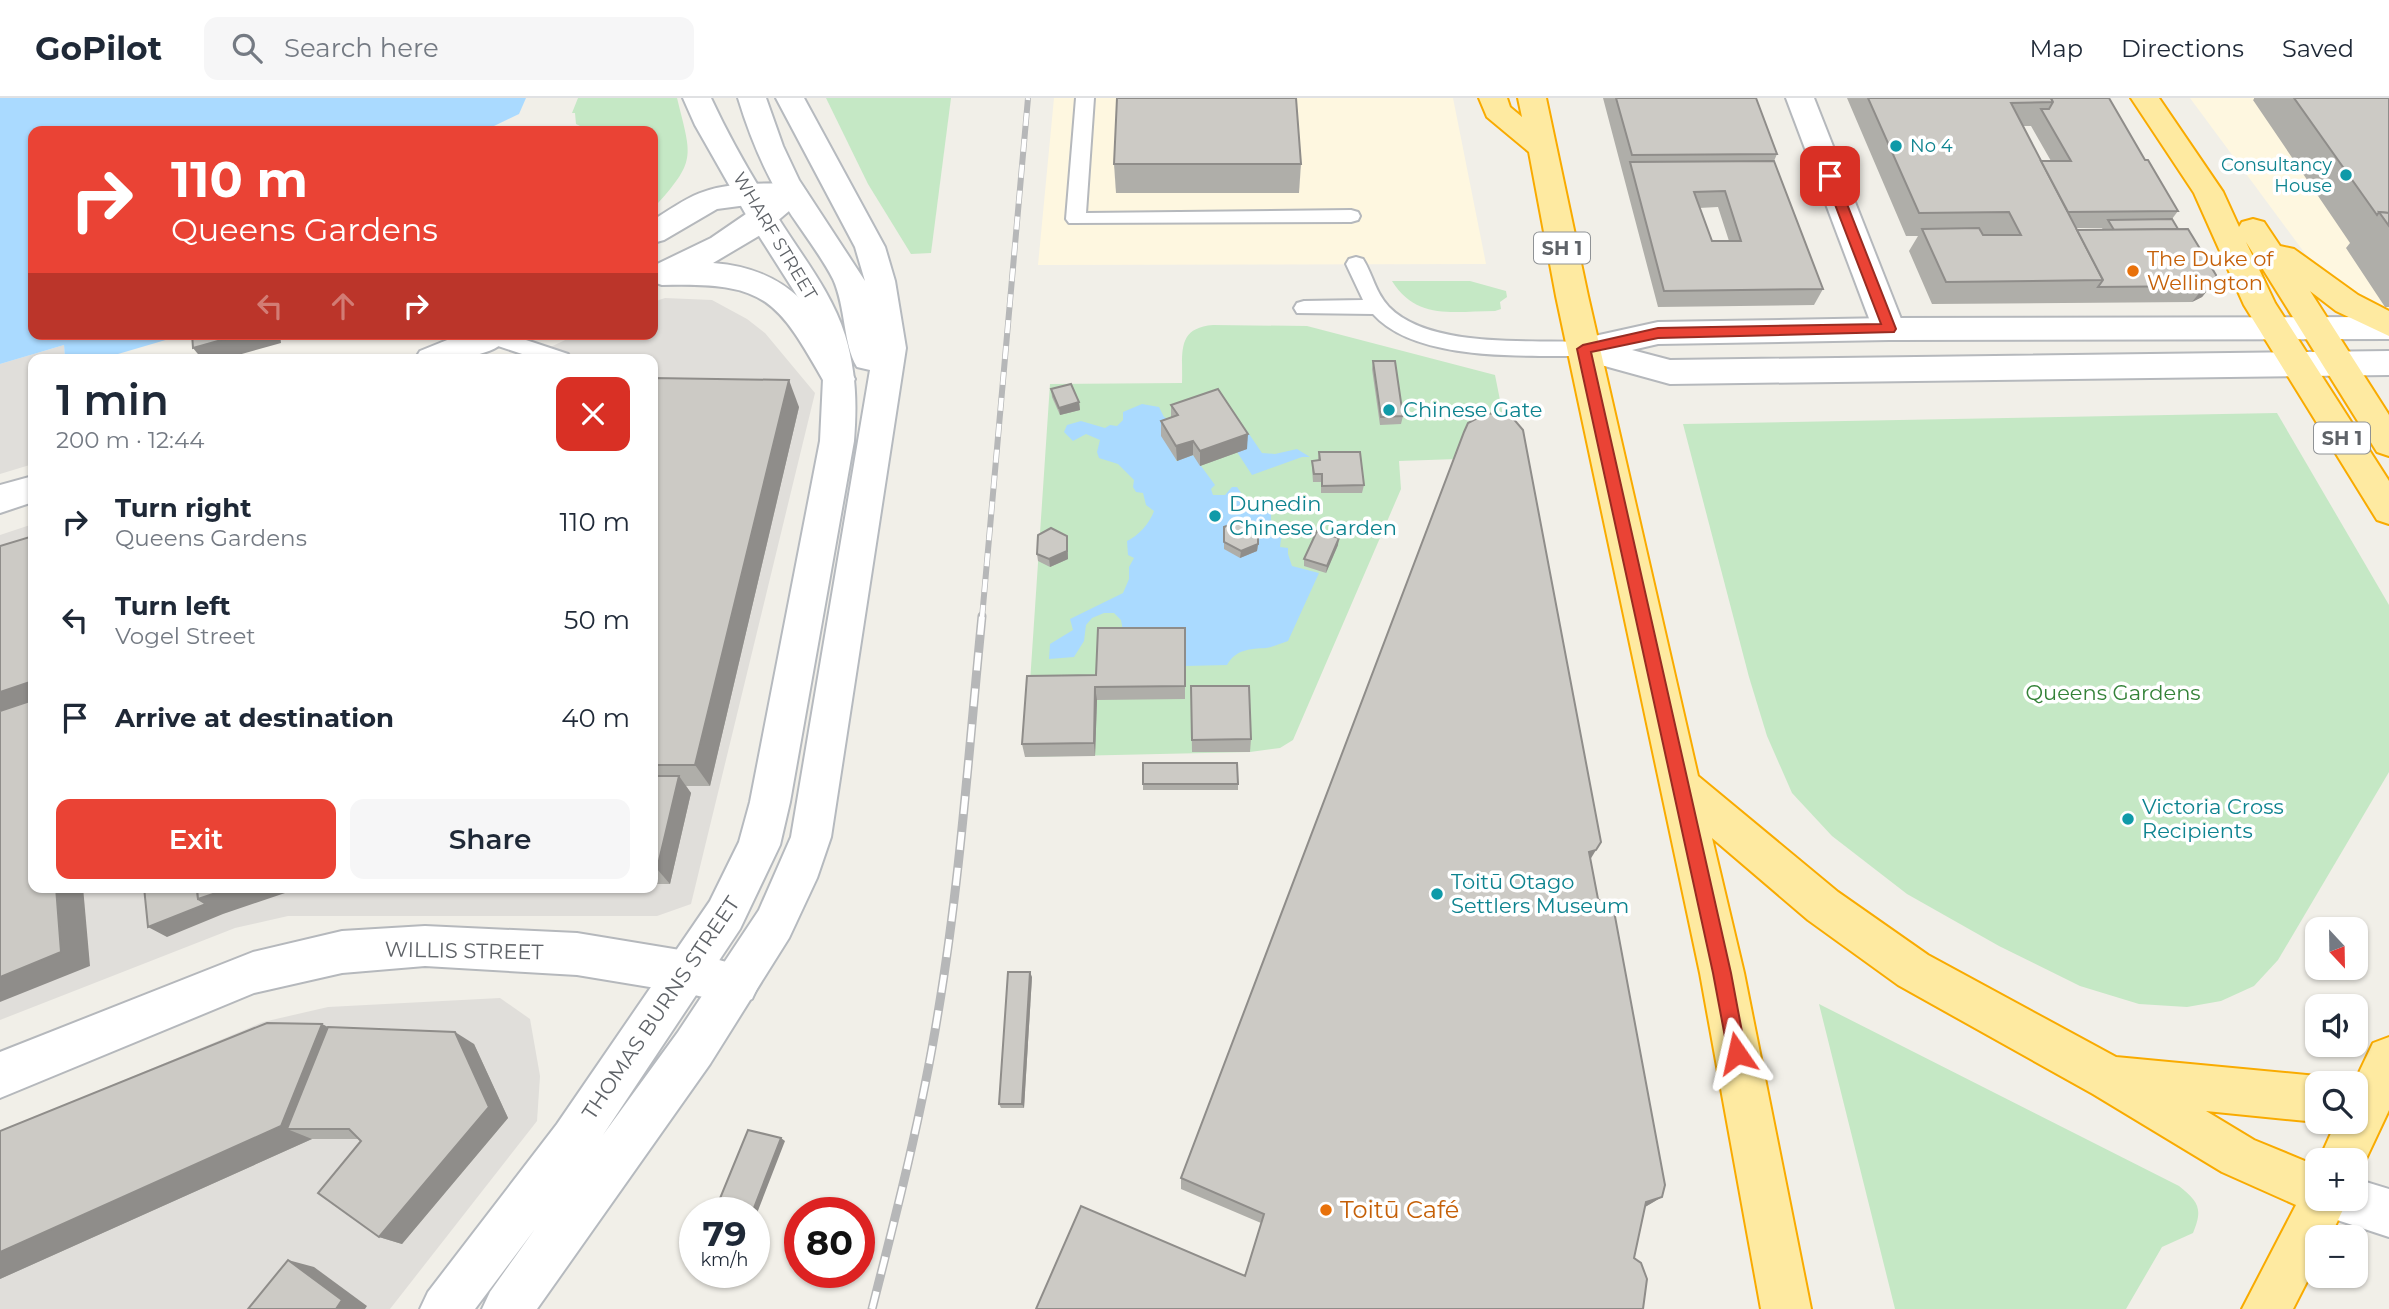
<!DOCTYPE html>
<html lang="en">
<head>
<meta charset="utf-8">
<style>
	body { margin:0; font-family:Montserrat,sans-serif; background:#f6f6f7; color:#1f2937; height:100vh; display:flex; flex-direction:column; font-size:26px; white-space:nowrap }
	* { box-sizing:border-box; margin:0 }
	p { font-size:23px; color:#747a83 }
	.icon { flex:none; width:38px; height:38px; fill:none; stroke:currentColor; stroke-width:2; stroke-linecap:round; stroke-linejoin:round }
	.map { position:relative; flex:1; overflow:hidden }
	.details { position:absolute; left:28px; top:256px; width:630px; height:539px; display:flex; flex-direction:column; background:#fff; border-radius:14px; box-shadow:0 2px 5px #0004 }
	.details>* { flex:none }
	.hud { position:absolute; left:28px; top:28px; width:630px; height:214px; border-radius:14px; box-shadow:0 2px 5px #0004; background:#ea4335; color:#fff; overflow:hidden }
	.needle { width:46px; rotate:158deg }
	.buttons { position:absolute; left:2305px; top:819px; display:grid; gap:14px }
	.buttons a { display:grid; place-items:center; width:63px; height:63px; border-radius:14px; background:#fff; box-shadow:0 2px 5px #0004; font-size:35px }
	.speed { position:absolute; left:679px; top:1099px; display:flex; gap:14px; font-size:35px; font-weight:700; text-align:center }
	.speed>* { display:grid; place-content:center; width:91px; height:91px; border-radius:50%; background:#fff; box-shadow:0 2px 5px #0004; line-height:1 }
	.speed small { font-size:18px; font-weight:400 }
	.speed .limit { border:10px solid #d22; background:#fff; color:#111 }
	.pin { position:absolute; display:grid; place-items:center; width:60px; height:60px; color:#fff; margin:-30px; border-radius:14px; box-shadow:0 4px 10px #0006 }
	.me { position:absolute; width:77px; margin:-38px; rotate:349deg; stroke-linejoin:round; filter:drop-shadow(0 0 5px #0008) }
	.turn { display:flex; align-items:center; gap:24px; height:147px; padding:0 28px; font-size:32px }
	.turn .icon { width:91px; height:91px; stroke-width:2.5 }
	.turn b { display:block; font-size:49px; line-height:60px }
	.lanes { display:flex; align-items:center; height:66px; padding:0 28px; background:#0003; justify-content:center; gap:35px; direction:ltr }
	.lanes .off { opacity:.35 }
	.round { display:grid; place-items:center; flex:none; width:74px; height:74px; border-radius:14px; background:#f6f6f7 }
	.headline { display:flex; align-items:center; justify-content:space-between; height:119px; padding:0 28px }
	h1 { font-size:42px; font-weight:600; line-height:52px }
	.action { display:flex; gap:14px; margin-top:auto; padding:14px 28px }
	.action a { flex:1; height:80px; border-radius:14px; background:#ea4335; color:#fff; font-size:28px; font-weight:600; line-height:80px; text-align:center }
	.action a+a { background:#f6f6f7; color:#1f2937 }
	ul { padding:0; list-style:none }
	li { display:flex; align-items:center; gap:21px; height:98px; padding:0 28px }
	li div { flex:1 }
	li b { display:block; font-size:26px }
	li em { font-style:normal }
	header { display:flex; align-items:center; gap:42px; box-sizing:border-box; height:98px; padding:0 35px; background:#fff; border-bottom:2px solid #e0e1e3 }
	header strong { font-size:33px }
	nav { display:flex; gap:38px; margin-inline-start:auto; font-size:24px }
	.search { width:490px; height:63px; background:#f6f6f7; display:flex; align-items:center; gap:18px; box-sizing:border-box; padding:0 24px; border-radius:14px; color:#747a83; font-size:26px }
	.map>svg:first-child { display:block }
	.commercial { fill:#fef7e0 }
	.industrial { fill:#e0deda }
	.green { fill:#c5e8c5 }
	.water { fill:#aadaff }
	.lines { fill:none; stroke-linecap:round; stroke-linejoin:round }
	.service-casing { stroke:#b5b8bc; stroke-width:4 }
	.minor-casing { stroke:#b5b8bc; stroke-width:4 }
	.tertiary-casing { stroke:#b5b8bc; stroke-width:4 }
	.secondary-casing { stroke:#b6babf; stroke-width:4 }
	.trunk-casing { stroke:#f9ab00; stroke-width:4 }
	.service { fill:#fff; fill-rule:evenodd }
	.minor { fill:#fff; fill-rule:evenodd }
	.tertiary { fill:#fff; fill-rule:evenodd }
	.secondary { fill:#fff; fill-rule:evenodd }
	.trunk { fill:#feeaa1; fill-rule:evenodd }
	.rail-far1-casing { stroke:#b6b7b8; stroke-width:6 }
	.rail-casing { stroke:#b6b7b8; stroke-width:9 }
	.rail-far1 { stroke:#fff; stroke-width:4.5; stroke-dasharray:13; stroke-linecap:butt }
	.rail { stroke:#fff; stroke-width:6; stroke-dasharray:18; stroke-linecap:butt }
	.wall { fill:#afaea9; fill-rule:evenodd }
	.shaded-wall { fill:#8f8d8a }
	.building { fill:#cccac5; stroke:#8f8d8a; stroke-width:2; fill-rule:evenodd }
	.route { fill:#ea4335; stroke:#982c22; stroke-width:2 }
	.culture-dot { fill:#0f9aa8; stroke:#fff; stroke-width:2.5 }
	.food-dot { fill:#e8710a; stroke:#fff; stroke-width:2.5 }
	.labels { text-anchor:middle; stroke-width:7; stroke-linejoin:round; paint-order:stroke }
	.far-culture-label { font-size:18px; fill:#0d838f; stroke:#fff; text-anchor:start }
	.far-street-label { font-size:18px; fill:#5f6368; stroke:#fff }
	.shield { fill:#fff; stroke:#8f9295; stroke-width:2 }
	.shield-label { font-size:19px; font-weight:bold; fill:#5f6368 }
	.food-label { font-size:21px; fill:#c56008; stroke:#fff; text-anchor:start }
	.culture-label { font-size:21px; fill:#0d838f; stroke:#fff; text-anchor:start }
	.park-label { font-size:21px; fill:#348238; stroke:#fff }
	.street-label { font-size:21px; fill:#5f6368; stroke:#fff }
	.near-food-label { font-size:24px; fill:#c56008; stroke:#fff; text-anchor:start }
</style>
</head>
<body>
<header>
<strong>GoPilot</strong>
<div class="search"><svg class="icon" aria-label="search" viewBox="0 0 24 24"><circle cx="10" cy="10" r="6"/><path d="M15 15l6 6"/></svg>Search here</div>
<nav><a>Map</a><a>Directions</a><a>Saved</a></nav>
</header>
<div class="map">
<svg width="2389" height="1211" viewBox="0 0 2389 1211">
	<rect width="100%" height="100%" fill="#f1efe8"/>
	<g class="commercial">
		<path d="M1054,0H1453L1486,166L1038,167Z"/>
		<path d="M2190,0H2389V216L2349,215Z"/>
	</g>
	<g class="industrial">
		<path d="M665,200L712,202L747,221L765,235L815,295L691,806L657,818H288L235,830L0,922V437L33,426V789H653V261H525L578,236H653V204Z"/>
		<path d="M64,247L65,261H33V366L0,376V266Z"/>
		<path d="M500,900L530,921L540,978L537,1023L390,1211H0V1034L263,924L328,909Z"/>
	</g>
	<g class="green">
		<path d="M578,0H677C692,61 697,62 653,111V33C628,33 598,38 576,26L575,15H572Z"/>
		<path d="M826,0H951L931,155L911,156L868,86Z"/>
		<path d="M1392,183H1470L1506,193L1507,199L1500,204L1501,211L1495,213C1454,213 1417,223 1392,183Z"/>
		<path d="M1213,227L1307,228L1495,277L1510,352L1457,361L1399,363L1401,391L1293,642L1280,650L1250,654L1025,659L1050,286L1182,285C1183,255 1176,230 1213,227Z"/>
		<path d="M2277,315L2389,507V674L2278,862L2254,888L2221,903L2187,909L2139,906L2080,888L1999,848L1907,796L1832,738L1792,695L1767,638L1749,579L1683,326Z"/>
		<path d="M1819,906L2179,1088C2199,1104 2203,1111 2193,1135L2162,1149L2126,1211H1895Z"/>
	</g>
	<g class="water">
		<path d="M0,0H526L519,16L494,28L491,33H33V236H186L101,261H65L64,247L0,266Z"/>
		<path d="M1142,306L1159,309L1164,319L1172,323L1176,363L1193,357L1215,387L1211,391L1213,397H1225L1232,389H1237L1246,402L1241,405L1248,413L1271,415V422L1282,434L1280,449L1288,450V456L1292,468L1319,475L1288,543C1282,545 1273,549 1266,550C1250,551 1236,551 1227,567L1185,568V544H1125L1121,522L1114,515H1104L1092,520L1086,527L1084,543L1074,559L1049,561L1050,546L1073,532L1070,521L1123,495L1129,481V469L1134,460L1128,457L1127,443C1138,438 1150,425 1154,413L1146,407L1143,395L1136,394L1133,389L1134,382L1118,366L1099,360L1097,354L1100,342L1086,336L1073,343L1064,334L1067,327L1081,323L1105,330L1110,327L1117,328L1123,322V314Z"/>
		<path d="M1238,330L1247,333L1262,355L1275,356L1297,351L1310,359H1302L1252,377L1237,354L1247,350Z"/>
	</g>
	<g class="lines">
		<defs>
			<g id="service">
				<path d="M1076,0H1094L1086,115L1351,112L1358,114L1360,118L1358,122L1351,124L1069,125L1066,121Z"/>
				<path d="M1356,159L1363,161C1373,177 1375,194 1389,209C1429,250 1528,242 1583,244L1590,246L1593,251L1590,256L1583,258C1523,257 1416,264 1373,216L1297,215L1294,210L1297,205L1304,203L1363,202L1346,166L1349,161Z"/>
				<path d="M481,236H508L568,256L571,261H537L483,243Z"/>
			</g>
			<g id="minor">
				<path d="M1786,0H1814L1905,231L1900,239L1889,242L1878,239L1873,231Z"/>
				<path d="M425,828L577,835L686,853L752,871L759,886L752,901L737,907L686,895L577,877L425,868L342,875L254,895L0,1000V954L253,854L342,833Z"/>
				<path d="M2356,1081L2389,1091V1139L2325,1118L2318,1101H2356Z"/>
			</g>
			<g id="tertiary">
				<path d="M792,85L802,88L807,95L802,102L762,136L713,165C793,171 819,217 855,281L851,289L839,293L827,289C777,201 767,184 662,187L653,184V168L711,140L762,105L717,111L664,142L653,145V122C668,113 684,101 700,95C728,84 763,86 792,85Z"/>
				<path d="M2389,219V241L1889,242L1658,246L1632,252L1670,262L2389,253V277L1670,286L1572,259L1567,251L1572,243L1658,224L1889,220Z"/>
				<path d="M462,236H511C495,263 442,261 415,261L420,253Z"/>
				<path d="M33,378V404L0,415V387Z"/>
			</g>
			<path id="secondary" d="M683,0H711C731,43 756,86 782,126C805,162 832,196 845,237C856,273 857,306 854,343L790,704L780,747L740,831L603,1037L678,934L759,812L791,739L870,272L857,269C843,246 846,209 833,181C819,154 799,130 783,104C763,71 749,36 738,0H766L783,48L799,82L865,183L855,149L776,0H804L885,149L895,183L906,250L831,739L817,780L789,840L710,966L537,1211H482L490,1194L535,1131L475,1211H420L428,1194L557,1026L710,803L739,744L750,704L820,343L823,281L813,237L801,204L749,122L695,27Z"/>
			<g id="trunk">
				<path d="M1479,0H1507L1510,9L1522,19L1518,0H1546L1588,198L1698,678L1838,794L1928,857L2116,959L2317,978L2333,985H2317V1024L2206,1013L2254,1042L2317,1068V1101H2348L2330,1139H2317V1164L2293,1211H2242L2296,1107L2222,1074L2093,996L1898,887L1808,822L1712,740L1744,875L1811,1211H1761L1700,875L1556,198L1529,54L1487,19Z"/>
				<path d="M2131,0H2159L2223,94L2239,129L2242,124L2253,121L2264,124L2280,148L2294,151L2358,197L2389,213V238L2336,213L2310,193L2389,317V358L2377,354L2246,144L2275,205L2389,383V426L2377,422L2244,207L2194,95Z"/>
				<path d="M2389,939V1012L2358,1078L2356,1080V1062H2319L2336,1024H2356L2354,985L2373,945Z"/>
			</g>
		</defs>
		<use href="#service" class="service-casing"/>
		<use href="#minor" class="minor-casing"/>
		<use href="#tertiary" class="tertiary-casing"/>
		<use href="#secondary" class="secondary-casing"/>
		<use href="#trunk" class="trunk-casing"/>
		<use href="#service" class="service"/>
		<use href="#minor" class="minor"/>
		<use href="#tertiary" class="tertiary"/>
		<use href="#secondary" class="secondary"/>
		<use href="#trunk" class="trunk"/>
		<defs>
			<path id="rail-far1" d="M982,520L1028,0"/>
			<path id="rail" d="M872,1211C897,1113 922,1015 938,915C960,784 969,650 982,518"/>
		</defs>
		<use href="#rail-far1" class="rail-far1-casing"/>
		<use href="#rail" class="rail-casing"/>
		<use href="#rail-far1" class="rail-far1"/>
		<use href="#rail" class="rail"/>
	</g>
	<g class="wall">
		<path d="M1603,0H1756L1777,56L1774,63L1823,191L1814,207L1658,209ZM1718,109L1729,143H1712L1699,110Z"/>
		<path d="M1847,0H2109L2145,62L2178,113L2172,121L2178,131L2215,183L2202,199L2192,204L1932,206L1909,153L1918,138H1906ZM2023,28H2031L2051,63H2041ZM2076,130H2102L2103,132H2077Z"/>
		<path d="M2254,0H2389V209H2385L2346,150L2350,145L2253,2L2254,1Z"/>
		<path d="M1114,66H1301L1299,95H1116Z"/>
		<path d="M1373,263L1403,318L1401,326L1380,327L1372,271Z"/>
		<path d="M653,280L799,309L710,688H686L691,695L670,786H653Z"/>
		<path d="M1051,291L1079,304L1080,312L1060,317L1052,299Z"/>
		<path d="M1171,307L1247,351L1200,368L1193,357L1177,363L1161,338V323L1171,319Z"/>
		<path d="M1319,354L1364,387L1362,395H1321V384H1313L1312,370V363L1318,362Z"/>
		<path d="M1224,429L1258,446L1257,453L1240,460L1224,451Z"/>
		<path d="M1067,438L1068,461L1050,469L1038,463L1037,456Z"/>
		<path d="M1338,447L1326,475L1304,468V461Z"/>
		<path d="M1185,530V601L1097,602L1095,658L1025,659L1022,646L1096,577Z"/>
		<path d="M1191,589L1251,641L1250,654H1192Z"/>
		<rect x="1143" y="686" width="95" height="6"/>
		<path d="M1590,761L1598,801L1662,1099L1645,1109L1634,1160L1245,1178L1261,1125L1181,1091V1080Z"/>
		<path d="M1032,879L1024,1010H1001L999,1006Z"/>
		<path d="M322,926L328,929L474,946L508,1020L402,1146L379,1139L361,1043L359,1041H312L0,1181V1033Z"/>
	</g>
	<g class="shaded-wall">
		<path d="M2215,183L2202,199L2192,204L2205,188Z"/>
		<path d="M243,236H280L281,245L224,261H202L193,250Z"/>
		<path d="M789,282L799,309L710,688L695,667Z"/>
		<path d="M1079,304L1080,312L1060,317L1059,310Z"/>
		<path d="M1248,336L1247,351L1200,368V353Z"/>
		<path d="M1193,343V357L1177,363L1176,348Z"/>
		<path d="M1067,438L1068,461L1050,469L1049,461Z"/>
		<path d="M1339,440L1338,447L1326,475L1327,468Z"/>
		<path d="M1258,446L1257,453L1240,460L1241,453Z"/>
		<path d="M33,583V617L0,627V594Z"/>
		<path d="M1095,589L1097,602L1095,658L1094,645Z"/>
		<path d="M679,678L691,695L670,786L657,771Z"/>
		<path d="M1596,752L1584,772L1589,754Z"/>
		<path d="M56,789H83L90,868L0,904V879Z"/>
		<path d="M234,789H289L288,794L223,816L167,839L148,829L198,801Z"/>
		<path d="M1030,874L1032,879L1024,1010L1022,1006Z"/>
		<path d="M322,926L350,941L287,1031L312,1041L0,1181V1154Z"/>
		<path d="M455,934L474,946L508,1020L402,1146L379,1139Z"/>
		<path d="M781,1040L785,1043L754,1123V1115H752Z"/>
		<path d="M1662,1099L1645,1109L1646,1104Z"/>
		<path d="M288,1162L314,1169L367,1208L365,1211H336Z"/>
	</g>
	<g class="building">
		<path d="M1117,0H1296L1301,66H1114Z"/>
		<path d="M1616,0H1756L1777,56L1632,57Z"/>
		<path d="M1868,0H2051L2053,4L2011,5L2103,182L1946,184L1922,131L1979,130L1983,137H2021L2009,114L1919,115Z"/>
		<path d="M2051,0H2109L2145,62H2148L2178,113L2068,114L2041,63H2071L2041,11H2049L2053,4Z"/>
		<path d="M2294,0H2389V115L2379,114L2377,117Z"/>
		<path d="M1774,63L1823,191L1664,193L1630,64ZM1725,93L1741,143H1712L1694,94Z"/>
		<path d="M2379,114L2389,115V128Z"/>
		<path d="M2172,121L2178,131L2114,132L2108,122Z"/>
		<path d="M2188,131L2216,177L2215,183L2205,188L2098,189L2103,182L2077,132Z"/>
		<path d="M192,236H243L193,250Z"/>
		<path d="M1373,263H1395L1403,318L1381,319Z"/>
		<path d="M653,280L789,282L695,667H653Z"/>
		<path d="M1071,286L1079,304L1059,310L1051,291Z"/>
		<path d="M1218,291L1248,336L1200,353L1193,343L1176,348L1161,323L1178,317L1171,307Z"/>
		<path d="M1499,315L1512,319L1523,332L1601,744L1596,752L1589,754L1598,801L1614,813L1665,1087L1662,1099L1646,1104L1634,1160L1641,1165L1647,1181L1643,1211H1036L1081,1108L1245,1178L1264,1116L1181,1080L1464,334L1468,325L1485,316Z"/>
		<path d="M1319,354H1360L1364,387L1322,388V376H1314L1312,363L1320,362Z"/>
		<path d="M1242,422L1258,430V446L1241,453L1224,444V429Z"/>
		<path d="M1051,430L1067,438V453L1049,461L1037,456L1038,437Z"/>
		<path d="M1317,433L1339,440L1327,468L1304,461Z"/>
		<path d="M33,438V583L0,594V448Z"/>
		<path d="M1098,530H1185V588L1095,589L1094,645L1022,646L1027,578L1096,577Z"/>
		<path d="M1191,588H1249L1251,641L1192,642Z"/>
		<path d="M33,602V789H56L61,854L0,879V613Z"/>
		<path d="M1143,665H1237L1238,686H1143Z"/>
		<path d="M653,678H679L657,771H653Z"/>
		<path d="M144,789H197L198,801L206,806L148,829Z"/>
		<path d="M197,789H234L198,801Z"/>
		<path d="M1008,874H1030L1022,1006H999Z"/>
		<path d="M267,925L322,926L281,1028L0,1154V1033Z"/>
		<path d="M328,929L455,934L489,1009L379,1139L318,1095L361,1043L349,1031H287Z"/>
		<path d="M748,1032L781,1040L752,1115H714Z"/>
		<path d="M288,1162L342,1202L336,1211H248Z"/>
	</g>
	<path class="route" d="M1830,74L1836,78L1896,231L1894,234L1658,240L1591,254L1731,875L1746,955L1744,961L1737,964L1731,961L1728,955L1713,875L1577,251L1583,247L1658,230L1881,226L1824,78Z"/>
	<g class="culture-dot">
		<circle cx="1896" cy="48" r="7"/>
		<circle cx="2346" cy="77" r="7"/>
		<circle cx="1389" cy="312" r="7"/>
		<circle cx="1215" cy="418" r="7"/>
		<circle cx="2128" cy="721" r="7"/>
		<circle cx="1437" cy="796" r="7"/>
	</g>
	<g class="food-dot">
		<circle cx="2133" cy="173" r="7"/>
		<circle cx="1326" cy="1112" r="7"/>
	</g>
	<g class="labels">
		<g class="far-culture-label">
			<text x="1910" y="54">No 4</text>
			<text x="2332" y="73" text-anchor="end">Consultancy<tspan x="2332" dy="21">House</tspan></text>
		</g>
		<g class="far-street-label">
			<text transform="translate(775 138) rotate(59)" y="6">WHARF STREET</text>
		</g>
		<g class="shield">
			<rect x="1534" y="134.5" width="56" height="31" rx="5"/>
			<rect x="2314" y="324.5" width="56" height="31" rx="5"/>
		</g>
		<g class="shield-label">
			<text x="1562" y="157">SH 1</text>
			<text x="2342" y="347">SH 1</text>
		</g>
		<g class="food-label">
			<text x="2147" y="168">The Duke of<tspan x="2147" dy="24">Wellington</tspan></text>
		</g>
		<g class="culture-label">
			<text x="1403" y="319">Chinese Gate</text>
			<text x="1229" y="413">Dunedin<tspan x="1229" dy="24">Chinese Garden</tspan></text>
			<text x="2142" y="716">Victoria Cross<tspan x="2142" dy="24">Recipients</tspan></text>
			<text x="1451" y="791">Toitū Otago<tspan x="1451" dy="24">Settlers Museum</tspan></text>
		</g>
		<g class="park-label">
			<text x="2113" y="602">Queens Gardens</text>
		</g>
		<g class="street-label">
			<text transform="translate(464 853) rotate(1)" y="7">WILLIS STREET</text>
			<text transform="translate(661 910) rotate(-56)" y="7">THOMAS BURNS STREET</text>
		</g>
		<g class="near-food-label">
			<text x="1340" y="1120">Toitū Café</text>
		</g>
	</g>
</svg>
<div class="buttons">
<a><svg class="needle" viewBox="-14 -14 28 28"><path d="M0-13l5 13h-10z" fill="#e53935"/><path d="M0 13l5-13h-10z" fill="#747a83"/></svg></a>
<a><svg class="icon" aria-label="sound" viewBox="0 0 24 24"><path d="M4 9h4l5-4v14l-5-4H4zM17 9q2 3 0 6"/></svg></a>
<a><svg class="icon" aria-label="search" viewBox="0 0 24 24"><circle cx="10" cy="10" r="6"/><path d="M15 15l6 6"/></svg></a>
<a>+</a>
<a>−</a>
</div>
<div class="speed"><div>79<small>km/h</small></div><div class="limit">80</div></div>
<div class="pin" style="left:1830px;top:78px;background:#d93025"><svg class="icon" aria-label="arrive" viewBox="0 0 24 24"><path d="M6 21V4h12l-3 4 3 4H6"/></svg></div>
<svg class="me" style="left:1737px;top:955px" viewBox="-20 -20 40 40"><path d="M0-17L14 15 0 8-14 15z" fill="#ea4335" stroke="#fff" stroke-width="4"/></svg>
<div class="hud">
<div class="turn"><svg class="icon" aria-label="right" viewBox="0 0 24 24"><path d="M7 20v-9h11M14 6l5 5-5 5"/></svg><div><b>110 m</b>Queens Gardens</div></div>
<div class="lanes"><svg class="icon off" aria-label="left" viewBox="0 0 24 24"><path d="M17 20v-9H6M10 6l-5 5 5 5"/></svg><svg class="icon off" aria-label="ahead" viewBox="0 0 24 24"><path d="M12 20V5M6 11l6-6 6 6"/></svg><svg class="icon" aria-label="right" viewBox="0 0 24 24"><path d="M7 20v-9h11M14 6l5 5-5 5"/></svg></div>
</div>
<section class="details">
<div class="headline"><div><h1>1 min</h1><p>200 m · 12:44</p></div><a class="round" style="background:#d93025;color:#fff"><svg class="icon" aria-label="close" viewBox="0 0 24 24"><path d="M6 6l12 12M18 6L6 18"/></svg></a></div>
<ul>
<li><svg class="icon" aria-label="right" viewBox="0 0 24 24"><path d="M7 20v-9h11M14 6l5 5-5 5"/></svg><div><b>Turn right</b><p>Queens Gardens</p></div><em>110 m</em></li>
<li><svg class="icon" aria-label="left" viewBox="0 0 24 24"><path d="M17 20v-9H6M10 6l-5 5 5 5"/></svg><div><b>Turn left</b><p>Vogel Street</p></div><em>50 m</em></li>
<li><svg class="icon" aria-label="arrive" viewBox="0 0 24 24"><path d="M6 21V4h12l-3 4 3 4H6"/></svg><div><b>Arrive at destination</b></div><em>40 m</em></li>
</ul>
<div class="action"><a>Exit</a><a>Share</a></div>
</section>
</div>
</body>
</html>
